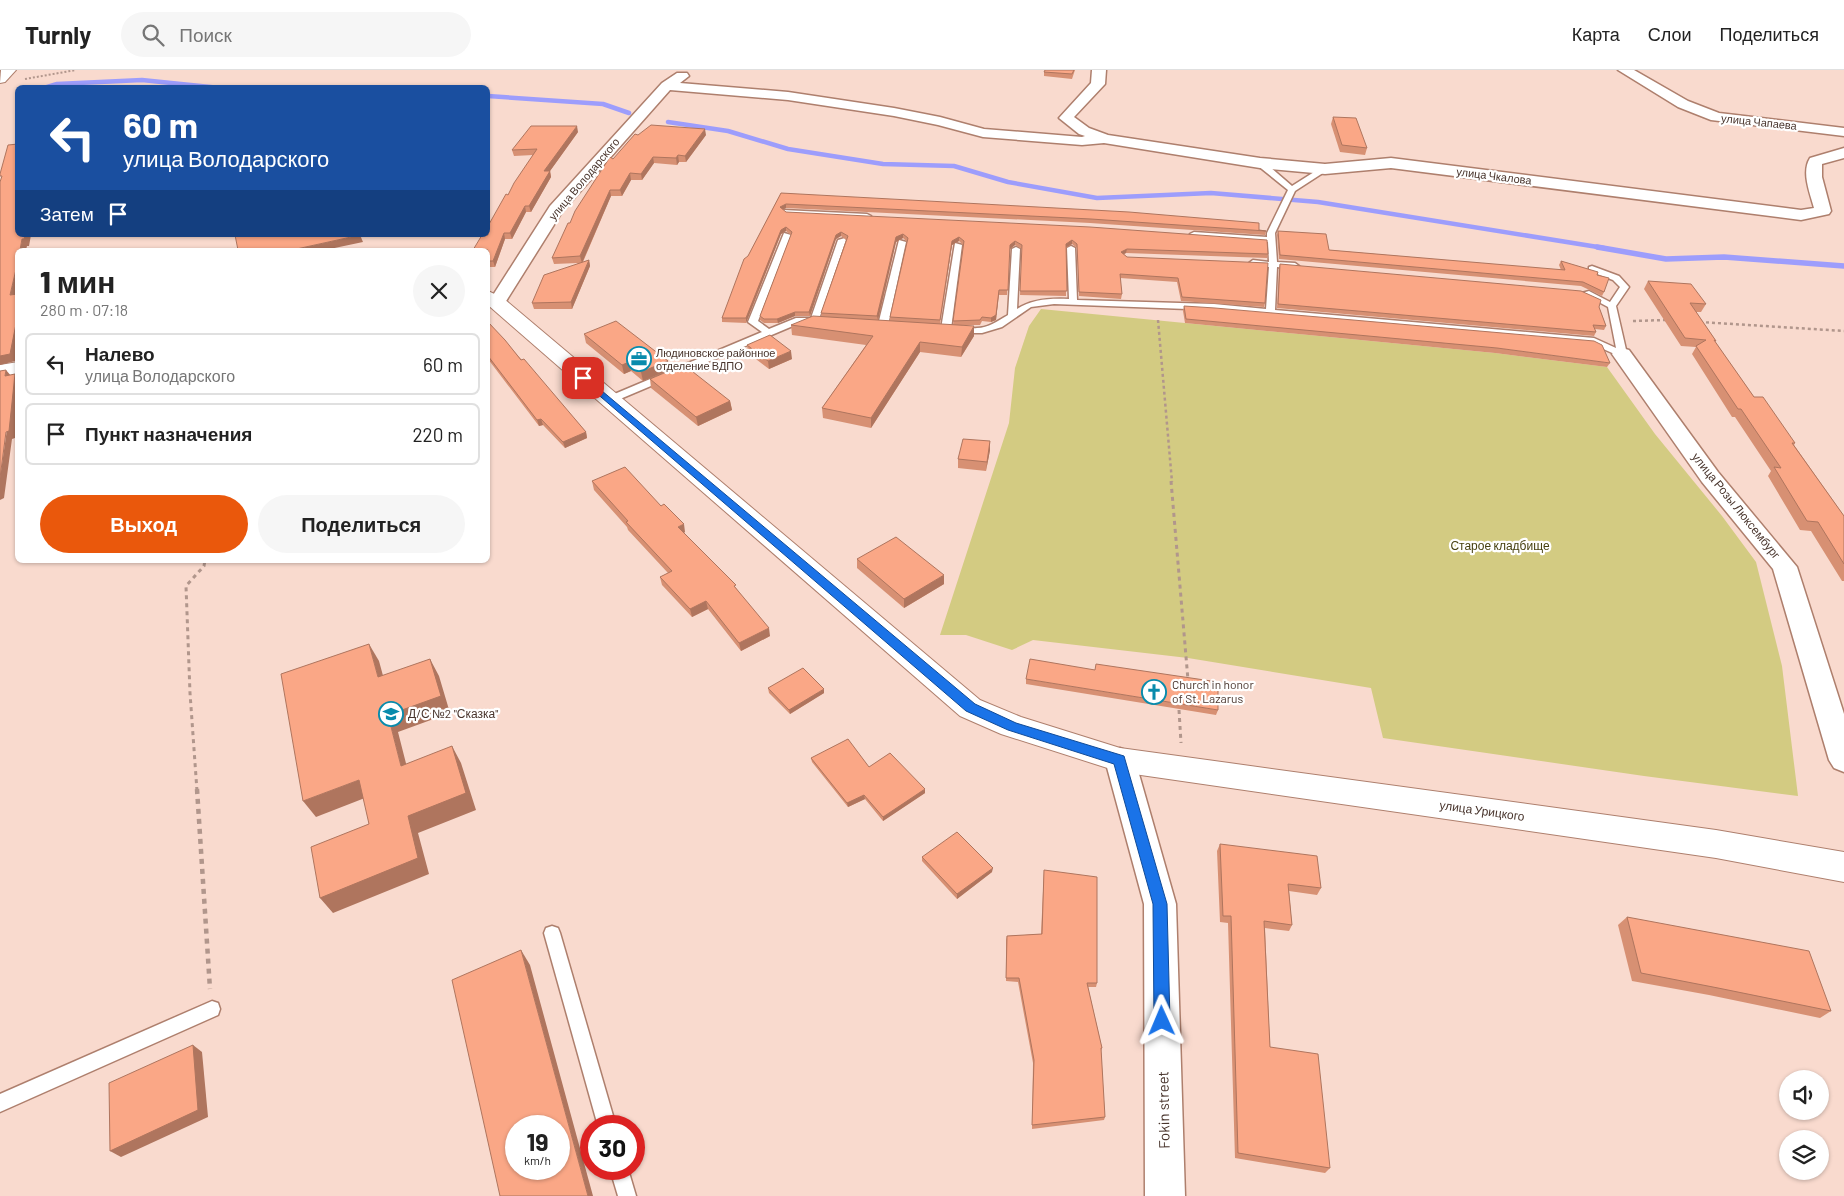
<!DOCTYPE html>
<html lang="ru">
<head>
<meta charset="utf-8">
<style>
	body { margin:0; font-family:Barlow,sans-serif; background:#f6f6f6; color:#222; height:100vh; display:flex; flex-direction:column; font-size:19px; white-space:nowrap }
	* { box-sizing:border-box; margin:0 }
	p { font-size:16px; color:#767676 }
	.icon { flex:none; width:28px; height:28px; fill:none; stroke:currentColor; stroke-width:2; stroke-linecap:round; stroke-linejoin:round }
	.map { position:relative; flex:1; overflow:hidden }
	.side { position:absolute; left:15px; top:178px; width:475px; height:315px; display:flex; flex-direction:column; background:#fff; border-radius:8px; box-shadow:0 1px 4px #0004 }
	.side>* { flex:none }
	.banner { position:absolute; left:15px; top:15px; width:475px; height:152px; border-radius:8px; box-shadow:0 1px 4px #0004; background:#1a4fa0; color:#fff; overflow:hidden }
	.buttons { position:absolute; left:1779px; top:1000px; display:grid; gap:10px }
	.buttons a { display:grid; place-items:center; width:50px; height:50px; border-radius:50%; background:#fff; box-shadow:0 1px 4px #0004; font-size:25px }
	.speed { position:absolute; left:505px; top:1045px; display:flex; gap:10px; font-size:25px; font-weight:700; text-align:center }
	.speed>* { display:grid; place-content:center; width:65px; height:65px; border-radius:50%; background:#fff; box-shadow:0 1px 4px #0004; line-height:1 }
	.speed small { font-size:12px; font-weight:400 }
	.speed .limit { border:8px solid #d22; background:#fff; color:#111 }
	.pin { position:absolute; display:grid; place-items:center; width:42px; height:42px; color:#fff; margin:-21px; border-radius:10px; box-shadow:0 2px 8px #0006 }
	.me { position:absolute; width:55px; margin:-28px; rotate:359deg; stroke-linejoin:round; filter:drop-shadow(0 0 4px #0008) }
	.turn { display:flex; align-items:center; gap:18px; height:105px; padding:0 25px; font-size:22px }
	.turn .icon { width:65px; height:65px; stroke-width:2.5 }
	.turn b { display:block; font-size:35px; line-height:42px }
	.then { display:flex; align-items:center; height:48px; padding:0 25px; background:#0003; gap:10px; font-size:19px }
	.round { display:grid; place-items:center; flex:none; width:52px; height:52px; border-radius:26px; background:#f6f6f6 }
	.overview { display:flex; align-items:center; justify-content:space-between; height:85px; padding:0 25px }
	h1 { font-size:30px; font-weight:800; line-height:38px }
	.action { display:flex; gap:10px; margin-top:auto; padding:10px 25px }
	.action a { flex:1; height:58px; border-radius:30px; background:#ea580c; color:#fff; font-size:20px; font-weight:800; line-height:58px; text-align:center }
	.action a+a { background:#f6f6f6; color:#222 }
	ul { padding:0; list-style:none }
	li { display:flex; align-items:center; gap:15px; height:62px; margin:0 10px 8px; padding:0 15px; border:2px solid #e0e0e0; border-radius:8px }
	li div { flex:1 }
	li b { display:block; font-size:19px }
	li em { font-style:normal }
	header { display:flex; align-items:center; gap:30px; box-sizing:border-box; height:70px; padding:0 25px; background:#fff; border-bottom:1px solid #e0e0e0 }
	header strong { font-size:24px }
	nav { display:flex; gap:28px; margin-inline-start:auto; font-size:18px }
	.search { width:350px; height:45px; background:#f6f6f6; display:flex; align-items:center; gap:12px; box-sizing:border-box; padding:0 18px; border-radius:28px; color:#767676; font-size:19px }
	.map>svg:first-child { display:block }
	.green { fill:#d3cb82 }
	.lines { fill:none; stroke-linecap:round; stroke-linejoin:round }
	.stream-far1 { stroke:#9d9dfc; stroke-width:4.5 }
	.stream { stroke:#9d9dfc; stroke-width:5.5 }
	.lane-casing { stroke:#ae7f6d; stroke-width:3 }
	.street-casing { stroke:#ae7f6d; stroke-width:3 }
	.secondary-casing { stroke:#ae7f6d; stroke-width:2 }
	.path-far3 { stroke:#b1968c; stroke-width:2; stroke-dasharray:2 2; stroke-linecap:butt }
	.path-far2 { stroke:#b1968c; stroke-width:2.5; stroke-dasharray:3 3; stroke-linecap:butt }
	.path-far1 { stroke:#b1968c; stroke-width:3; stroke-dasharray:4 4; stroke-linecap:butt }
	.path { stroke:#b1968c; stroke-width:4.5; stroke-dasharray:5 5; stroke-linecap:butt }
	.lane { fill:#fff; fill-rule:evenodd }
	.street { fill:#fff; fill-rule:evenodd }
	.secondary { fill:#fff; fill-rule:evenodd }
	.wall { fill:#d79073; fill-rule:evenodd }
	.shaded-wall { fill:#af755e }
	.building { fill:#faa786; stroke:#af755e; fill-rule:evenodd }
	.route { fill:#1a73e8; stroke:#114b97 }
	.labels { text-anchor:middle; stroke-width:4.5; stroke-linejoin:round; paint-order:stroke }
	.far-street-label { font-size:11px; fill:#49352d; stroke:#fff }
	.far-poi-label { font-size:11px; fill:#49352d; stroke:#fff; text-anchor:start }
	.street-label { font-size:12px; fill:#49352d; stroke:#fff }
	.park-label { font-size:12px; fill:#474111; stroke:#fff }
	.poi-label { font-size:12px; fill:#49352d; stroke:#fff; text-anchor:start }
	.near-street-label { font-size:15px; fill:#49352d; stroke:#fff }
</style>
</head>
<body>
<header>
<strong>Turnly</strong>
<div class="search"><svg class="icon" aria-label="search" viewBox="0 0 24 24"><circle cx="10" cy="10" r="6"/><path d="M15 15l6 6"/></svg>Поиск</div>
<nav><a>Карта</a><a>Слои</a><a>Поделиться</a></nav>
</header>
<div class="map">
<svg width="1844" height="1126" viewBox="0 0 1844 1126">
	<rect width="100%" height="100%" fill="#f9dace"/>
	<path class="green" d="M1041,239L1495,283L1607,297L1655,364L1722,446L1756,492L1782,596L1798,726L1644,706L1383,668L1371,618L1188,588L1033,570L1012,580L966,565H940L1009,353L1015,298L1029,256Z"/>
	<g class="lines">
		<g class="stream-far1">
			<path d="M44,18L57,14L142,10L220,18"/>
			<path d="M488,26L603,34L629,43"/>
			<path d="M668,52L728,61L788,79L883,94L954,96L1008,112L1097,128L1211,123L1318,132L1604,178"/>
		</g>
		<path class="stream" d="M1597,177L1666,189L1724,187L1844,196"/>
		<defs>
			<g id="lane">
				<path d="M1257,91H1263L1292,116L1322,97L1329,99L1295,121L1275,163L1277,192L1295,193L1299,196L1295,199L1277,197L1275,240L1594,268L1616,278L1608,237L1582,223L1589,221L1610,232L1620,217L1613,210L1589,201V197L1592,196L1619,206L1629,217L1616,236L1627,284L1625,286H1619L1592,274L1214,240L1054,234L1031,237L1002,257L982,263H957L952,260C959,255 969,259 977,258C988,258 998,251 1008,245L1012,179L1016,177L1020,179L1017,239C1032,229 1051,228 1069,229L1067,178L1071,176L1075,178L1077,230L1214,234L1266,239L1269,197L1253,196L1249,193L1253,190L1269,192L1268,172L1194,166L1190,164L1194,162L1267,167V163L1288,120L1257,95Z"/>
				<path d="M783,140L867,144L871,146L867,148L786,144L782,142Z"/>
				<path d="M784,163L791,165L758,251L769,259L796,248H811L838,170L845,168L846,170L819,249L823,251L821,253H800L613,332H605V328L762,262L748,252Z"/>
				<path d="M899,170L906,172L888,255L883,258L878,255Z"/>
				<path d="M955,173L962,175L951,259L946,262L941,259Z"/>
				<path d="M552,856L558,858L560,863L616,1056H598L544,863L546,858Z"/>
				<path d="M212,931L218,933L220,939L218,945L0,1042V1024Z"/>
				<path d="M610,1099H628L636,1126H618Z"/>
			</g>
			<g id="street">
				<path d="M1092,0H1106L1105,14L1074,47L1089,58L1108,65L1260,88L1325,94L1391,88L1801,140L1814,138C1810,123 1801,102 1810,88L1844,78V88L1822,94V107L1831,141L1829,144L1801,150L1391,98L1325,104L1260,98L1104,73L1082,75L983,67L938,55L894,46L788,30L670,20L562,142L503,236L496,238L489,236L488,233L550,136L662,13L677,3H687L689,6L680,13L788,22L894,38L940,47L984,59L1082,67L1085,66L1079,64L1059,48L1091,13Z"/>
				<path d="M1618,0H1634L1688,31L1719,43L1844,58V66L1711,50L1678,37Z"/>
				<path d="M1622,278L1629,280L1718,402L1797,497L1844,644V702L1834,698L1829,690L1773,499L1702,412L1612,284L1615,280Z"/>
				<path d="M1120,678L1130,682L1135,690L1176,834L1185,1126H1145L1144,834L1105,690L1110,682Z"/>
			</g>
			<g id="secondary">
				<path d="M1,0H16L5,12L0,13Z"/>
				<path d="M488,221L503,228L980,630L1021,647L1120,678L1716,760L1844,782V812L1716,788L1120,702L1001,664L960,646L488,235Z"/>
				<path d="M18,292V304L0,307V295Z"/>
			</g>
		</defs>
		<use href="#lane" class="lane-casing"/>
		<use href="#street" class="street-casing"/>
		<use href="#secondary" class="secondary-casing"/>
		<path class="path-far3" d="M25,9L76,0"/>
		<g class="path-far2">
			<path d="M1158,250L1172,412"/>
			<path d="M1633,251L1666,250"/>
			<path d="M1700,252L1844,261"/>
		</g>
		<g class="path-far1">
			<path d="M1171,411L1188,610"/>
			<path d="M1179,640L1181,673"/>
			<path d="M197,721L190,623L186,516L204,496L205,490"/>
		</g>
		<path class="path" d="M197,719L210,919"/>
		<use href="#lane" class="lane"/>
		<use href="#street" class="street"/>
		<use href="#secondary" class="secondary"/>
	</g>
	<g class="wall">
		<path d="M1075,0L1072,9L1044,6V2Z"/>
		<path d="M1333,47L1367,78L1365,85L1340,82L1331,54Z"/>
		<path d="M578,62L550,101L551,107L531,142H526L512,169H505L495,197H488V180L508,125L533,85L514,86L512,80Z"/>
		<path d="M706,65L686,92H679L677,95L654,93L642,110H631L622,126H611L583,192L589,190L590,196L572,239H534L532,233L578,193L554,194L552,188L570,153L613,89Z"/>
		<path d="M781,123L1266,161L1265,165L1090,153L786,138L783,140L786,142L1268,184L1267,188L1126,183L1124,184L1127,187L1265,233L1264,237L1181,231L1177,212L1120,208L1122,224L1121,229L1079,226L1077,178L1072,174L1066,178V226L1020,225L1022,179L1015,175L1010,179L1007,225H999L996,250L991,252L982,251L980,255H962L974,266L961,287L920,282L871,358L823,348L822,338L866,275L792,265L791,255L822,247L821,243L846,170L841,166L836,169L810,246H795L778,253H764L760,250V246L791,165L786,161L781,164L746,253L722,252V248L748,186ZM903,168L907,172L890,247V251L878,250L896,172ZM959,171L963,175L953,255L940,254L952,175Z"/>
		<path d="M1278,161L1329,180L1561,200L1559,195L1561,191L1597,205L1604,222L1602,226L1581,216L1279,189L1277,165Z"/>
		<path d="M1280,194L1599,237L1606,256L1604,260L1595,259L1596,262L1594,266L1277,238L1279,198Z"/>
		<path d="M1648,211L1706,234L1701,242H1696L1716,271L1715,272L1754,327L1795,373L1794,375L1844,446V511H1842L1811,461L1800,460L1768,406L1771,401L1735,347H1732L1692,284L1696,277L1681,276L1644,219Z"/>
		<path d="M1184,236L1610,293L1607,297L1495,283L1185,253L1183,241Z"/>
		<path d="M488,252L586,362L587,368L565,378L543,355L539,356L488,289Z"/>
		<path d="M584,264L668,291L669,300L643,311L631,301L624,304L586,273Z"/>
		<path d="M747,275L792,289L769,299L748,283Z"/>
		<path d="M681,301L730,331L732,340L698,356L651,318L650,309Z"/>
		<path d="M990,371V380L986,401L958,398V389Z"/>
		<path d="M592,411L685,462L684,463L736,518L770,566L741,581L708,539L692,547L662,515L660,507L668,503L628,460L627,457L594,420Z"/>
		<path d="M857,489L944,514L904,538L857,498Z"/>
		<path d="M1026,609L1218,640L1216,645L1026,614Z"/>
		<path d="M768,618L824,623L790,644L769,623Z"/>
		<path d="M811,688L869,697L925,723L883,751L865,729L848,737L812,692Z"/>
		<path d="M1220,774L1321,818L1317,825L1289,821L1292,855L1289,861L1265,858L1270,977L1330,1098L1325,1103L1235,1088L1228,853L1220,852L1217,781Z"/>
		<path d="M922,787L992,802L957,829L922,791Z"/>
		<path d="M1044,800L1097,913L1096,917H1088L1102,978L1101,981L1105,1047L1104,1050L1032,1059L1033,993L1018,912L1006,911V870L1007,866L1041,864Z"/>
		<path d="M1627,847L1831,941L1820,948L1709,925L1632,911L1618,855Z"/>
	</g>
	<g class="shaded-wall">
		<path d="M577,56L578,62L550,101L551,107L531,142L529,136L544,101Z"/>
		<path d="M705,59L706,65L686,92L685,86Z"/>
		<path d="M678,85L679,92L677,95L676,88Z"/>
		<path d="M653,87L654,93L642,110L641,104Z"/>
		<path d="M630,103L631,110L622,126L620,120Z"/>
		<path d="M610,120L611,126L582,193L580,186Z"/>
		<path d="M786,134V138L780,141V137Z"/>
		<path d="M525,136L526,142L512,169L510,163Z"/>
		<path d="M786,157V161L781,164L746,253V248L781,160Z"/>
		<path d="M841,162V166L836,169L810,246L809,242L836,165Z"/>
		<path d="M504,163L505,169L495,197L493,191Z"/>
		<path d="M903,164V168L896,172L878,250L877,246L896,167Z"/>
		<path d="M25,165H31L29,176H27L26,180H20L22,169Z"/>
		<path d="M360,165L363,172L325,180H292Z"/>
		<path d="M959,167V171L952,175L940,254L952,171Z"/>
		<path d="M1072,170V174L1065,178L1066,174Z"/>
		<path d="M1015,171V175L1010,179V175Z"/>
		<path d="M1127,179L1126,183L1120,186L1121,182Z"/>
		<path d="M589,190L590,196L572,239L571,232Z"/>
		<path d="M18,191V220L15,232L10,225Z"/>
		<path d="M999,220L996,250L991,252V248Z"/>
		<path d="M795,242V246L778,253L777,249Z"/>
		<path d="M18,244V276L15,291L0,295V286Z"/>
		<path d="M974,256V266L961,287L962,277Z"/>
		<path d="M920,272V282L871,358V348Z"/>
		<path d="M791,281L792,289L769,299L768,291Z"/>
		<path d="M668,291L669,300L643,311L641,302Z"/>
		<path d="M629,292L631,301L624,304L622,295Z"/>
		<path d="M6,300L12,307L5,306Z"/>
		<path d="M15,304L18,307V341L15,368L12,369L4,428L0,430V408Z"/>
		<path d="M730,331L732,340L698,356L696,347Z"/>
		<path d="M541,349L543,355L539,356L537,350Z"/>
		<path d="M586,362L587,368L565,378L563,372Z"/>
		<path d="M990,371V380L986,401L987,392Z"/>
		<path d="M684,454L685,462L679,465L678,457Z"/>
		<path d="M944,505V514L904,538V529Z"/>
		<path d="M706,531L708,539L692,547L690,539Z"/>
		<path d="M769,558L770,566L741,581L739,573Z"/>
		<path d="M369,574L379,591L388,624L378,607Z"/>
		<path d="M430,589L439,606L450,643L398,662L411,713L401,696L388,645Z"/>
		<path d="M824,619V623L790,644L789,640Z"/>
		<path d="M452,676L461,693L476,740L418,763L429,804L333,843L320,828L408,746Z"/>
		<path d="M359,710L370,726L316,747L303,731Z"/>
		<path d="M925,719V723L883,751V747Z"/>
		<path d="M864,725L865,729L848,737L847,733Z"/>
		<path d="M993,798L992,802L957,829V824Z"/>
		<path d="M521,880L530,895L593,1126H588Z"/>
		<path d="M193,975L202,982L208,1047L121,1087L110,1081Z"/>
	</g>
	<g class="building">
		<path d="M1045,0H1074L1072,4L1044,2Z"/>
		<path d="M1333,47L1356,48L1367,78L1342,75Z"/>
		<path d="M651,55L705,59L685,86L678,85L676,88L653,87L641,104L630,103L620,120H610L580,186L552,188L568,153H570L575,141L610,87L613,89L635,64L638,65Z"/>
		<path d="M531,56H577L544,101H550L529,136H525L510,163H504L493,191H488V180H473L482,165H488V156L506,124L508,125L514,113L537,79L512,80Z"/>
		<path d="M18,74V165H25L24,169H22L20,180H18V191L10,225L18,224V244L10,284L0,286V112L2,106H0V104L8,75Z"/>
		<path d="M781,123L1129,142L1259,153V160L1266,161L1091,149L786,134L780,137L786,142L1090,157L1267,170L1268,184L1127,179L1121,182L1127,187L1268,193L1265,233L1182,227L1178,208L1120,204L1122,224L1079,222L1077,174L1072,170L1066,174L1067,221H1020L1022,175L1015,171L1010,175L1008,220H999L996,245L991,248L982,247L980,250L953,251L964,171L959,167L952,171L940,250L890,247L908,168L903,164L896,167L877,246L821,243L848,166L841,162L836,165L809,242H795L777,249H764L760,246L792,162L786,157L781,160L746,248H722L744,189L748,186Z"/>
		<path d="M1278,161L1326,164L1329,180L1565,200L1561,191L1598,202L1597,205L1609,208L1604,222L1583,212L1280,185Z"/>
		<path d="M235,165H360L292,180H238Z"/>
		<path d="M589,190L571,232L532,233L544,205Z"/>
		<path d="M1280,194L1581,221L1601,230L1599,237L1606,256L1593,255L1596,262L1278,234Z"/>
		<path d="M1648,211L1691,214L1706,234L1690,233L1716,271L1714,270L1754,327H1763L1795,373H1792L1844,446V494L1818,452L1807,451L1774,397L1781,398L1741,339H1738L1696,276L1706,270L1685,268Z"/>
		<path d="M1184,236L1215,238L1594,271L1602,275L1610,293L1497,278L1186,249Z"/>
		<path d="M813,246L974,256L962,277L920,272L871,348L822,338L873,266L791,255Z"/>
		<path d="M616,251L668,291L641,302L629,292L622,295L584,264Z"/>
		<path d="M488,252L505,270L521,290L524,289L586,362L563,372L541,349L537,350L488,286Z"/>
		<path d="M770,265L791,281L768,291L747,275Z"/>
		<path d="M676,298L681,301L688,298L730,331L696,347L650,309Z"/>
		<path d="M6,300L5,306L15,304L9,361L6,362L0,408V301Z"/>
		<path d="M963,369L990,371L987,392L958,389Z"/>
		<path d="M625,397L661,436L664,434L684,454L678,457L736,515L734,516L769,558L739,573L706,531L690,539L660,507L672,501L626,452L628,451L592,411Z"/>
		<path d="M896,467L944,505L904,529L857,489Z"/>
		<path d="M369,574L378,607L430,589L441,626L388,645L401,696L452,676L466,723L408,746L418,788L320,828L311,777L369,754L359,710L303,731L281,604Z"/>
		<path d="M1030,589L1095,600L1096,594L1218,612V640L1026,609Z"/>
		<path d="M803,598L824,619L789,640L768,618Z"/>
		<path d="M848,669L869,697L890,683L925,719L883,747L864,725L847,733L811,688Z"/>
		<path d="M957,762L993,798L957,824L922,787Z"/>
		<path d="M1220,774L1317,786L1321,818L1288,814L1292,855L1264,851L1270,977L1318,984L1330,1098L1238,1083L1231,846H1223Z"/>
		<path d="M1044,800L1097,807V913H1087L1102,978H1101L1105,1047L1032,1055L1034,990L1019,908H1006L1007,866L1042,864Z"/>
		<path d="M1627,847L1809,881L1831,941L1718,918L1641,903Z"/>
		<path d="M521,880L588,1126H500L452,910ZM516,1056H559V1099H516Z"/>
		<path d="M193,975L198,1040L110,1081L109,1013Z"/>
	</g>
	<path class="route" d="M583,305L975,634L1016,653L1124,686L1167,834L1170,951L1167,956L1162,959L1157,956L1154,951L1153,834L1114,694L1008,660L966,641L580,309V306Z"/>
	<defs>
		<symbol id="office-ring" viewBox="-11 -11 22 22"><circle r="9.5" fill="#fff" stroke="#088bac" stroke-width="1.5"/><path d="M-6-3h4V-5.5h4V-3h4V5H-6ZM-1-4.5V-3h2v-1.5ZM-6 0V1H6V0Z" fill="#088bac"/></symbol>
		<symbol id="church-ring" viewBox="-11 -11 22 22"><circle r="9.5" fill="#fff" stroke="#088bac" stroke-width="1.5"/><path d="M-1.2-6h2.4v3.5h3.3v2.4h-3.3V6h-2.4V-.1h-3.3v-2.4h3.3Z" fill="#088bac"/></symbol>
		<symbol id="school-ring" viewBox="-11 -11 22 22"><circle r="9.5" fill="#fff" stroke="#088bac" stroke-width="1.5"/><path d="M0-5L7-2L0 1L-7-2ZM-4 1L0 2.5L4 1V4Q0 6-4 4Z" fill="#088bac"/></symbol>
	</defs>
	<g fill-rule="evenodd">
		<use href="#office-ring" x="625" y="275" width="28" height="28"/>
		<use href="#church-ring" x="1140" y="608" width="28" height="28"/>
		<use href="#school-ring" x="377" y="630" width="28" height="28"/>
	</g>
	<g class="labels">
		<g class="far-street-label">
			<text transform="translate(1759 52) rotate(6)" y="4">улица Чапаева</text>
			<text transform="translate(1494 106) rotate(7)" y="4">улица Чкалова</text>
			<text transform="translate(584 109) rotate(-50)" y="4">улица Володарского</text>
		</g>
		<g class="far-poi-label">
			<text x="656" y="287">Людиновское районное<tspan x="656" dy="13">отделение ВДПО</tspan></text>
		</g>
		<g class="street-label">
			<text transform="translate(1736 436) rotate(51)" y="4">улица Розы Люксембург</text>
			<text transform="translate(1482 741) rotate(8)" y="4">улица Урицкого</text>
		</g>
		<g class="park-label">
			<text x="1500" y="480">Старое кладбище</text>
		</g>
		<g class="poi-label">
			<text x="1172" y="619">Church in honor<tspan x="1172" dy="14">of St. Lazarus</tspan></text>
			<text x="408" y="648">Д/С №2 "Сказка"</text>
		</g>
		<g class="near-street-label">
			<text transform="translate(1164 1040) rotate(-91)" y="5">Fokin street</text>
		</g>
	</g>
</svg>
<div class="buttons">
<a><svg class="icon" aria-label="sound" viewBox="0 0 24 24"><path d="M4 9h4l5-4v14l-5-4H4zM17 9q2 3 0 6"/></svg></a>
<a><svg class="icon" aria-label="layers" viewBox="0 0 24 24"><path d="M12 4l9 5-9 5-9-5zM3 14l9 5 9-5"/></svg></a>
</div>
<div class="speed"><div>19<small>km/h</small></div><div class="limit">30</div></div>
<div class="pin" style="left:583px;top:308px;background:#d93025"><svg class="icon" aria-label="arrive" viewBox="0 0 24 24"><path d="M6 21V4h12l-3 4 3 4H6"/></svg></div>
<svg class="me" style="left:1162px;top:951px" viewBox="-20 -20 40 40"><path d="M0-17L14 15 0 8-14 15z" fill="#1a73e8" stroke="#fff" stroke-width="4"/></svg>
<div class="banner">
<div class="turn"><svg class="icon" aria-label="left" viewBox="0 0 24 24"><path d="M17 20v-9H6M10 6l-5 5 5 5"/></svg><div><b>60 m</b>улица Володарского</div></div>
<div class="then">Затем<svg class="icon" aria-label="arrive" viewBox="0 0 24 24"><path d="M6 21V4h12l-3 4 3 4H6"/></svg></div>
</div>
<section class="side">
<div class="overview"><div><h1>1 мин</h1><p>280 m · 07:18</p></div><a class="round"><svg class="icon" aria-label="close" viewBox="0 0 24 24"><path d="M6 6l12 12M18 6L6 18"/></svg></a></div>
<ul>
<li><svg class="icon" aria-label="left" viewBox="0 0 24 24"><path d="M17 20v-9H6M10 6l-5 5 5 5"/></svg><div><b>Налево</b><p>улица Володарского</p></div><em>60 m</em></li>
<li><svg class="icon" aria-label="arrive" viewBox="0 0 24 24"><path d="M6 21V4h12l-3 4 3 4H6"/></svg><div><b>Пункт назначения</b></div><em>220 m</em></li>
</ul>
<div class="action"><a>Выход</a><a>Поделиться</a></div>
</section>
</div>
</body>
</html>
